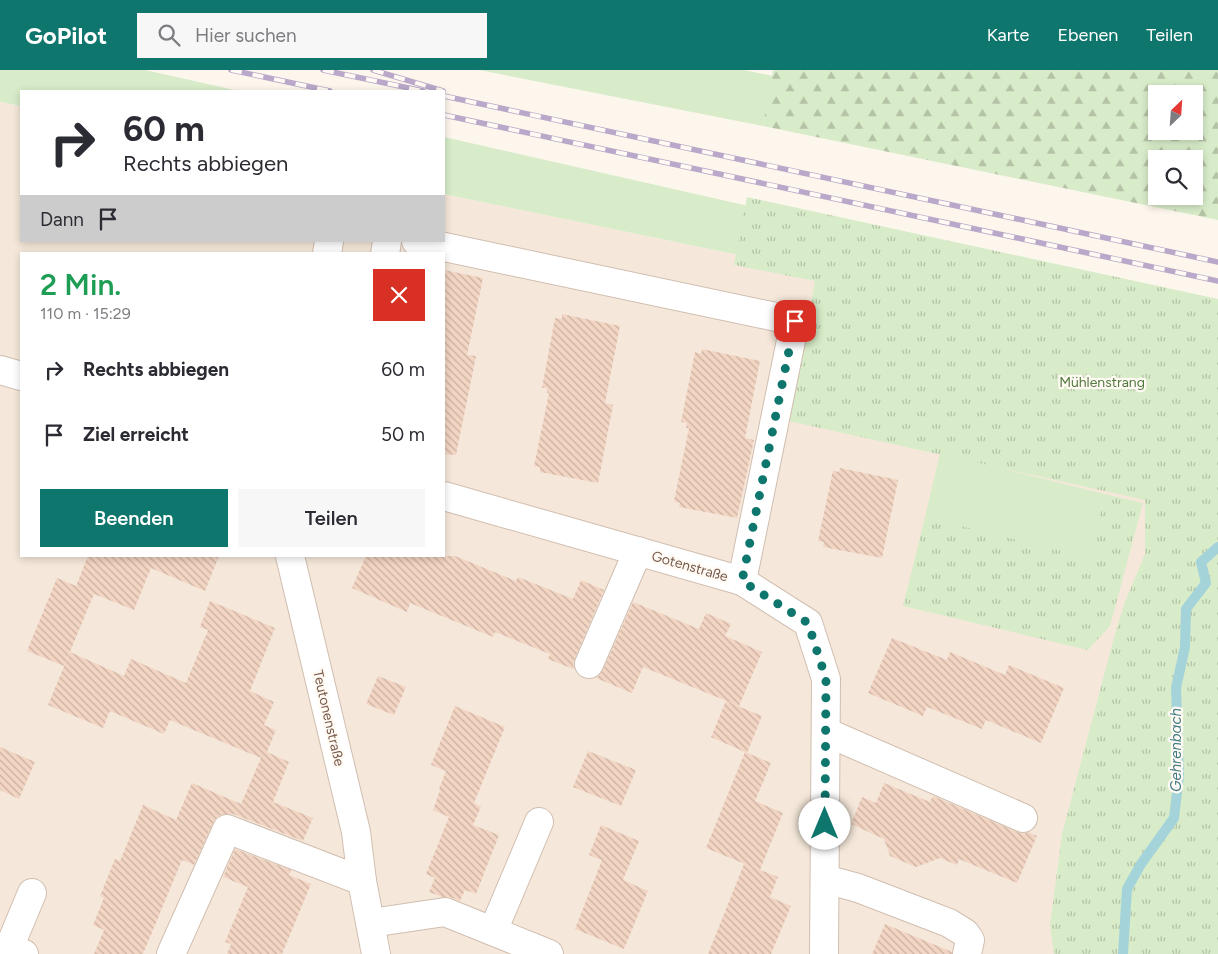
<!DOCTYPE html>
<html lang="de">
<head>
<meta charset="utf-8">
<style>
	body { margin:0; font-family:Figtree,sans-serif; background:#f7f7f7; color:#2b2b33; height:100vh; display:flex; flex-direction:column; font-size:19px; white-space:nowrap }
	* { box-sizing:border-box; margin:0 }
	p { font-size:16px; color:#7c7c81 }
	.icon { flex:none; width:28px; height:28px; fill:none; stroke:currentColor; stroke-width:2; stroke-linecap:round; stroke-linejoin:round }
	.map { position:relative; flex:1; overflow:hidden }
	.side { position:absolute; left:20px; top:182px; width:425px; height:305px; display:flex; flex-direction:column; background:#fff; border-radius:0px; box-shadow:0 2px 8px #0003 }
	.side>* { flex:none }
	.top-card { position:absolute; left:20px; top:20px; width:425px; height:152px; border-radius:0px; box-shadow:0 2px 8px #0003; background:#fff; color:#2b2b33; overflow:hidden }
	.needle { width:32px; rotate:25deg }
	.fabs { position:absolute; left:1148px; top:15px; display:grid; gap:10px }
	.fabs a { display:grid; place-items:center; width:55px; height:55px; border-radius:0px; background:#fff; box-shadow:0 2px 8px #0003; font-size:25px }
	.pin { position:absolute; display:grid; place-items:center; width:42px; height:42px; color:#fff; margin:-21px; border-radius:10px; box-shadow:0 2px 8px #0006 }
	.me { position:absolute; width:55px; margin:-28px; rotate:0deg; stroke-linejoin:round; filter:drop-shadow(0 0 4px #0008) }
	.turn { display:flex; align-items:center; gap:18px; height:105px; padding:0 20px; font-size:22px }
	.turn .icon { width:65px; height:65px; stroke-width:2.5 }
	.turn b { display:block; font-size:35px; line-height:42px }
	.then { display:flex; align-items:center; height:48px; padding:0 20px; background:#0003; gap:10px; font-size:19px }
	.round { display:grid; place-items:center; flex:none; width:52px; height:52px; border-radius:0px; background:#f7f7f7 }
	.headline { display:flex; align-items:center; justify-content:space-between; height:85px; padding:0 20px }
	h1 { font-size:30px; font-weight:600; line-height:38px; color:#1e9e55 }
	.button { display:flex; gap:10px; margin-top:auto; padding:10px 20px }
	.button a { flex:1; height:58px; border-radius:0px; background:#0f766e; color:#fff; font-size:20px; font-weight:600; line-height:58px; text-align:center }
	.button a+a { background:#f7f7f7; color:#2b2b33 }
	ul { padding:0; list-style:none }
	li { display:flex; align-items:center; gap:15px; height:65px; padding:0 20px }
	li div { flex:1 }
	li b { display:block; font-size:19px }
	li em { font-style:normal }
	header { display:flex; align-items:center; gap:30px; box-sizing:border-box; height:70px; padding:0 25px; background:#0f766e; color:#fff }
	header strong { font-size:24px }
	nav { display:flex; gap:28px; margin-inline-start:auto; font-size:18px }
	.search { width:350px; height:45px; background:#f7f7f7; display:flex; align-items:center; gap:12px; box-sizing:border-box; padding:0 18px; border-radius:0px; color:#7c7c81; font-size:19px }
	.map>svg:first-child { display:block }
	.residential { fill:#f5e8da; fill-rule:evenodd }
	.grass { fill:#d8ecc9 }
	.forest { fill:url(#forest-firs); fill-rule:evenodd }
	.park { fill:url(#park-tufts) }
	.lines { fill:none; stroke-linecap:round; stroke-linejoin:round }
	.stream { stroke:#a5d3da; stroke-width:10 }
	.building { fill:url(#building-back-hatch) }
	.minor-casing { stroke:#d1beb0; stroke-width:30 }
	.minor { stroke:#fff; stroke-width:28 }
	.rail-casing { stroke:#b9a8c9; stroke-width:5.5 }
	.rail { stroke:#fffaf3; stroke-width:4; stroke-dasharray:11; stroke-linecap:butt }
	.route { stroke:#0f766e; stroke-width:9; stroke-dasharray:0 16.2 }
	.labels { text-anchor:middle; stroke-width:4.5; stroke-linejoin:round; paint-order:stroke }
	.park-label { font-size:14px; fill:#537a41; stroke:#fffaf3 }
	.street-label { font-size:14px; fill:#7a5c4d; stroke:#fffaf3 }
	.water-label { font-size:15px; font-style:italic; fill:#437c86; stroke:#fffaf3 }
</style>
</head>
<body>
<header>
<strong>GoPilot</strong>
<div class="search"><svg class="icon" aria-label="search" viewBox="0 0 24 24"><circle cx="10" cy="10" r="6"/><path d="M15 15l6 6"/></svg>Hier suchen</div>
<nav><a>Karte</a><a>Ebenen</a><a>Teilen</a></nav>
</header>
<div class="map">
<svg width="1218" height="884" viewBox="0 0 1218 884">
	<defs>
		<pattern id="forest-firs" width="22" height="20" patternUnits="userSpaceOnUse" patternTransform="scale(1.25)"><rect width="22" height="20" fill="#d8ecc9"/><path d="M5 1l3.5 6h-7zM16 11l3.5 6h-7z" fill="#b4c2a5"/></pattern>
		<pattern id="park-tufts" width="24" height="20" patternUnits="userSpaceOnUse" patternTransform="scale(1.25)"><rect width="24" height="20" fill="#d8ecc9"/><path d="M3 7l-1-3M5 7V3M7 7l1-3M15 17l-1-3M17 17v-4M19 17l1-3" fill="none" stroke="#b4c2a5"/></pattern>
		<pattern id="building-back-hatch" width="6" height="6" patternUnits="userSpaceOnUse" patternTransform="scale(1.25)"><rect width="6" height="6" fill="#f3d5c3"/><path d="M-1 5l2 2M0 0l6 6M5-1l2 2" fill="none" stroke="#cab0a1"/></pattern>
	</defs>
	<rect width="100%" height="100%" fill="#fdf6ec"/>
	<path class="residential" d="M0,32L21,36V171H444V124L840,206L1171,434L1073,884H0ZM21,184H444V486H21Z"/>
	<g class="grass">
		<path d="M0,0H145L239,21H21V36L0,32Z"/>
		<path d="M479,0H744L773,6L763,56Z"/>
		<path d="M444,67L850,159L840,206L444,124Z"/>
		<path d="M940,383L1105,424L1090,488L925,447Z"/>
	</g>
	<path class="forest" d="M773,0H1218V150L763,56ZM1156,24H1194V61H1156ZM1156,89H1194V126H1156Z"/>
	<g class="park">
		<path d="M747,127L1218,229V884H1054L1050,855L1062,764L1116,560L1125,532L1145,484V430L789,351L815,211L734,195Z"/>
		<path d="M1105,424L1143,433L1110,556L1088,580L903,536L925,447L1090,488Z"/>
	</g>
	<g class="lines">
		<path class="stream" d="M1123,884L1127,819L1141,794L1174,748L1179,706L1176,618L1185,577L1186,539L1206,513L1201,492L1218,477"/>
	</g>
	<g class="building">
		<path d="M444,200L483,208L467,285L476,286L456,385L444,384Z"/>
		<path d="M562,244L620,256L605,333L613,335L598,413L540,402V397L534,396L549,323H547V318H542L555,248L562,249Z"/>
		<path d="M702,279L760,291L745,368L754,370L737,448L679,437L680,433L674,431L689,358H686L687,353L681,352L695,282L701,284Z"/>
		<path d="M840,398L898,410L882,488L823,477L824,472L818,471L833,401L839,402Z"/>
		<path d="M88,486H219L205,521L151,498L134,540L94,524L64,596L27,581L57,508L76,516Z"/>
		<path d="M366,486H455L516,511L518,507L573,529L581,510L604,520L575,588L573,595L575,599H573L548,589L550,584L495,562L493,567L410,533L407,542L352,518Z"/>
		<path d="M210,531L275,558L250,621L274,632L264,655L276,660L267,682L289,692L273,732L313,748L303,771L233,744H225L218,746L213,753L194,795L182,790L143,884H94L104,860L93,855L104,828L100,826L115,789L120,791L143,735L176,750L192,713L241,734L261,688L170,650L164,664L110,641L103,658L48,635L70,582L124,606L131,589L186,613L208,560L200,557Z"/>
		<path d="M633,532L699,559L706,543L731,554L725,566L762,582L739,636L643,597L632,623L596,608L599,606L603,600Z"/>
		<path d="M892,568L947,590L950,582L1005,605L1009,595L1064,618L1041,673L986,650L982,659L927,637L923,646L868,623Z"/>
		<path d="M378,606L406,617L394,645L366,634Z"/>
		<path d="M726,631L762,646L747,683L711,667Z"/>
		<path d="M455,636L505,657L474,733L481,737L473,755L499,765L476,824L465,820L460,831L450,827H442L429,822L435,808L426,804L449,747L433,740L440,720L439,719L446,701L431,695Z"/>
		<path d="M0,677L35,692L19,729L0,720Z"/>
		<path d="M588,681L636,700L621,736L573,717Z"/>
		<path d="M745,682L771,693L755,731L783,743L760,800L778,807L770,827L791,836L771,884H708L744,794L757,799L706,778Z"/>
		<path d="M884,713L930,732L933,726L1017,762L1024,764L1028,762L1037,766L1017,813L959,789L957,795L940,788L916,797L890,786L884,769L851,754L862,727L876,733Z"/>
		<path d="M601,755L639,771L623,810L648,821L624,879L575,859L602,790L589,785Z"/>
		<path d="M235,779L291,800L289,805L311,814L282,884H227L231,874L225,872L248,817L223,807Z"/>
		<path d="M885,854L952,882V884H872Z"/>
	</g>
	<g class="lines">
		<defs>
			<g id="minor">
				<path d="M416,171L795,251L742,511"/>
				<path d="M327,184L329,171"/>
				<path d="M385,184L387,171"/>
				<path d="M0,300L21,306"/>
				<path d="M444,426L742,511L808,553L826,609L824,884"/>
				<path d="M290,486L356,762L362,811L376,884"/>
				<path d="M589,594L638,481"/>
				<path d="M826,662L1023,748"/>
				<path d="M825,809L858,818L949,853L965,863L970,870L967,884"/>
				<path d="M371,853L445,842L549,884"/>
				<path d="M493,861L539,752"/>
				<path d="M24,884L9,878L32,823"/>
				<path d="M171,884L227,759L362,811"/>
			</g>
		</defs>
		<use href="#minor" class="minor-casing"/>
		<use href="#minor" class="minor"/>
		<defs>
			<g id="rail">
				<path d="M231,0L330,21"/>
				<path d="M323,0L423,21"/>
				<path d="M373,0L443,21"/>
				<path d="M444,26L1218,192"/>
				<path d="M444,45L1218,211"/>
			</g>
		</defs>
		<use href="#rail" class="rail-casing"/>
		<use href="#rail" class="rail"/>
	</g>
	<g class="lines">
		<path class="route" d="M795,251L742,511L808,553L826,609L825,754"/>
	</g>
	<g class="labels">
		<g class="park-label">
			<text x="1102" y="317">Mühlenstrang</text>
		</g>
		<g class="street-label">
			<text transform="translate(690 496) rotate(16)" y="5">Gotenstraße</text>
			<text transform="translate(329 648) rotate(77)" y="5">Teutonenstraße</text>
		</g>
		<g class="water-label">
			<text transform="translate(1176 680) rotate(-90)" y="5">Gehrenbach</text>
		</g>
	</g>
</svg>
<div class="fabs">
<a><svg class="needle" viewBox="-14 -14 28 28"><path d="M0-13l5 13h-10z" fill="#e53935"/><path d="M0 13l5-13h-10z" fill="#7c7c81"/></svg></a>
<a><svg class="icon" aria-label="search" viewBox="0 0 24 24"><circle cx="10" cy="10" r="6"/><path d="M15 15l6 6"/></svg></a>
</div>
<div class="pin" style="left:795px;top:251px;background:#d93025"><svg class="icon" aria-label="arrive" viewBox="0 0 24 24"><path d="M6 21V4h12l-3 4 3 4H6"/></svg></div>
<svg class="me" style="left:825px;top:754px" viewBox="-20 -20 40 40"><circle r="19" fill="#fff"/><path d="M0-13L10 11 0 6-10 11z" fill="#0f766e"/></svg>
<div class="top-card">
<div class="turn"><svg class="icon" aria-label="right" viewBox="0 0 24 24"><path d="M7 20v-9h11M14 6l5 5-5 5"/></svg><div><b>60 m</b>Rechts abbiegen</div></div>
<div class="then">Dann<svg class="icon" aria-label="arrive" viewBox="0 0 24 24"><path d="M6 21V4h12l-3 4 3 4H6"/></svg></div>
</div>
<section class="side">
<div class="headline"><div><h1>2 Min.</h1><p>110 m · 15:29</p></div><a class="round" style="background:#d93025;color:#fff"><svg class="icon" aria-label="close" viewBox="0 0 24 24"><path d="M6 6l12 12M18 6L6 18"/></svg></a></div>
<ul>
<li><svg class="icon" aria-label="right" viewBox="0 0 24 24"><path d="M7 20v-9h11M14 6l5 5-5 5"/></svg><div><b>Rechts abbiegen</b></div><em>60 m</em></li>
<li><svg class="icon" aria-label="arrive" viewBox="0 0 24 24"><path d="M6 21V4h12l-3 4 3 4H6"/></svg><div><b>Ziel erreicht</b></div><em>50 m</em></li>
</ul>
<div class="button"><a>Beenden</a><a>Teilen</a></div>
</section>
</div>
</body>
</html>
